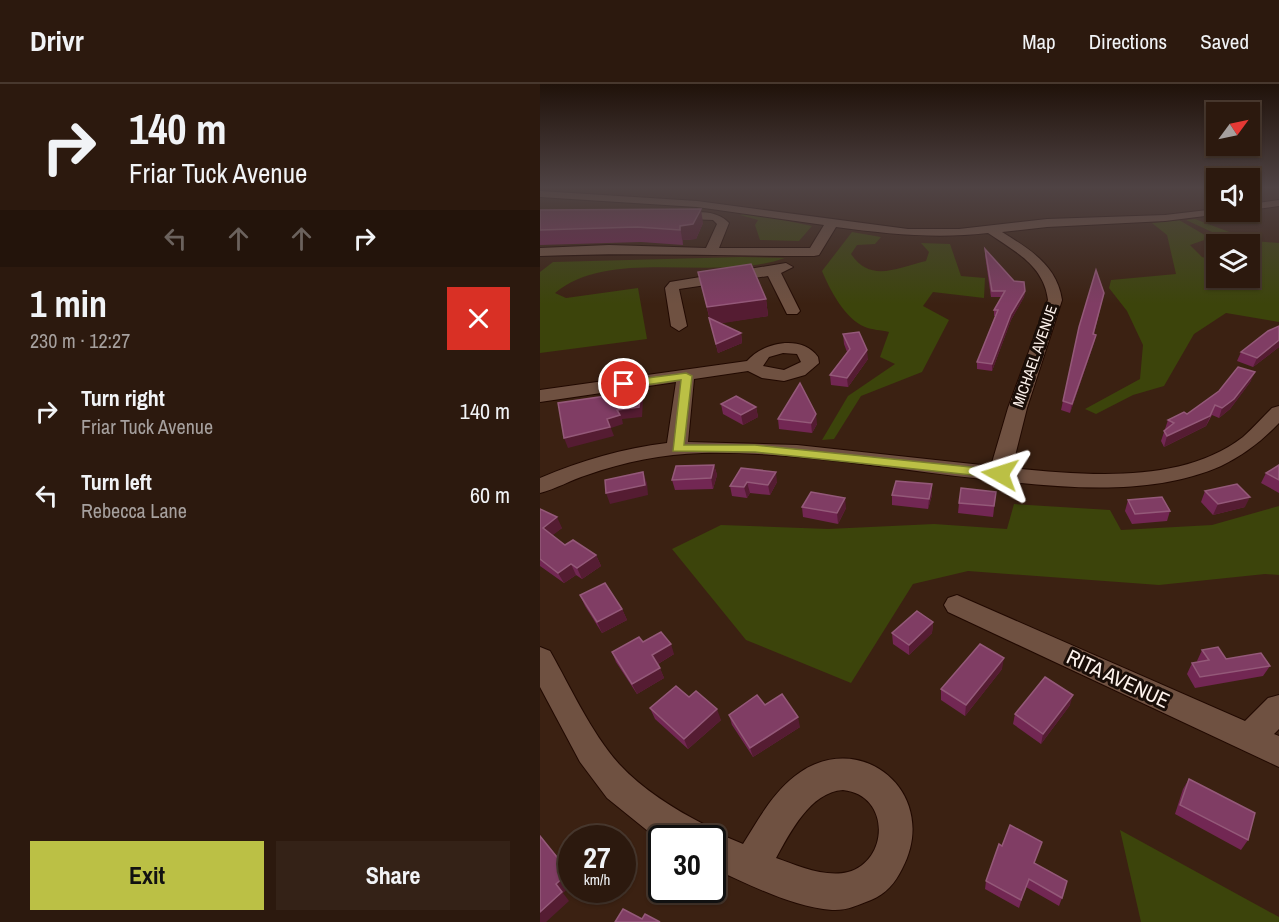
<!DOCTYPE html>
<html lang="en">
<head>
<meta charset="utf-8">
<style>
	body { margin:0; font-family:"Archivo Narrow",sans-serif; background:#342217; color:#f1f3f6; height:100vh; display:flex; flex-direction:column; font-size:22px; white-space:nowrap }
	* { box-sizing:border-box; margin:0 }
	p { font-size:20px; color:#a6a09e }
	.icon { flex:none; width:33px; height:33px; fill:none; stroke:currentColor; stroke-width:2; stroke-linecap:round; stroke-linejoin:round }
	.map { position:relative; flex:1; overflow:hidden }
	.sheet { display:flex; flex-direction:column; background:#2c190e; width:540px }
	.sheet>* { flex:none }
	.banner { background:#2c190e; color:#f1f3f6; overflow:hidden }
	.needle { width:39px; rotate:57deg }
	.fabs { position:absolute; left:666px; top:18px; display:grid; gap:12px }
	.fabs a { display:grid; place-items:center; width:54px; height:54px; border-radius:0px; background:#2c190e; box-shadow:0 2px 4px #0004,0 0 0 2px #48382e; font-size:30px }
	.speed { position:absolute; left:18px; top:741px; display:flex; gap:12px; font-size:30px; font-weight:700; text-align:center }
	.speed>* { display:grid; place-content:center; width:78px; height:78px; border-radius:50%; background:#2c190e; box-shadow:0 2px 4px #0004,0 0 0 2px #48382e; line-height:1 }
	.speed small { font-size:15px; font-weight:400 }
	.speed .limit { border:3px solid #111; border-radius:9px; background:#fff; color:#111 }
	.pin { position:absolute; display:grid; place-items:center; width:51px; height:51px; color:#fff; margin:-26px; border:3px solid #fff; border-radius:50%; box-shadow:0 2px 6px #0007 }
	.me { position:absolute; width:66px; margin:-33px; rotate:276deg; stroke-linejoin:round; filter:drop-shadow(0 0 4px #0008) }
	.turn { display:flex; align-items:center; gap:21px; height:126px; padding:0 30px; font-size:27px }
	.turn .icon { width:78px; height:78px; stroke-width:2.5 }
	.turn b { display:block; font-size:42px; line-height:51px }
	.lanes { display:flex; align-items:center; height:57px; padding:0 30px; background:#0003; justify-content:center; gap:30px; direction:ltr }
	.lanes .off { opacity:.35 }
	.round { display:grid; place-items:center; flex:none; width:63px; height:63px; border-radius:0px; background:#342217 }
	.headline { display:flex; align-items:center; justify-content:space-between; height:102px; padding:0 30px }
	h1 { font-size:36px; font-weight:700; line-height:45px }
	.action { display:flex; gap:12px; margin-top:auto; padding:12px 30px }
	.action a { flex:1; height:69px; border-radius:0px; background:#bbc045; color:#111; font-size:24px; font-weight:700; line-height:69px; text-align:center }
	.action a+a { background:#342217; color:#f1f3f6 }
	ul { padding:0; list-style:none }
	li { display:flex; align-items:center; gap:18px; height:84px; padding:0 30px }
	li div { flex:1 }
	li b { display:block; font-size:22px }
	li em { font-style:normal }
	header { display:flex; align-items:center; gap:36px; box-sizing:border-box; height:84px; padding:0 30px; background:#2c190e; border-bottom:2px solid #48382e }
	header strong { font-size:28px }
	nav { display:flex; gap:33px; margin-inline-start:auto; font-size:21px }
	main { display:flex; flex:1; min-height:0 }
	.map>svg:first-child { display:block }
	.green { fill:#3c440b }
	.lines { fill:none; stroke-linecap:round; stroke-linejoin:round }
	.minor-casing { stroke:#210900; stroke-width:2 }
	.minor { fill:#6f5141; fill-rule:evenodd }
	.wall { fill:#722753 }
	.shaded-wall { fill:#551c32 }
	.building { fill:#803d64; stroke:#945979; stroke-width:1.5 }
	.route { fill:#bbc045; stroke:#7a7d2d; stroke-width:1.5 }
	.labels { text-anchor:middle; stroke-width:6; stroke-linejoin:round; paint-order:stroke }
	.far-street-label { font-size:15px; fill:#fdf2ec; stroke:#1a0e08 }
	.near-street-label { font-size:21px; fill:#fdf2ec; stroke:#1a0e08 }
</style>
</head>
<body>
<header>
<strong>Drivr</strong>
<nav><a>Map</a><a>Directions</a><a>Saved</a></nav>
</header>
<main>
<section class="sheet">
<div class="banner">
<div class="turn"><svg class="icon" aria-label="right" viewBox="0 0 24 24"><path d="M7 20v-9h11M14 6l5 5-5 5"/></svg><div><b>140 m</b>Friar Tuck Avenue</div></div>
<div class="lanes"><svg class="icon off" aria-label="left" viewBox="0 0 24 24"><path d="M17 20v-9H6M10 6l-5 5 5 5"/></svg><svg class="icon off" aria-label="ahead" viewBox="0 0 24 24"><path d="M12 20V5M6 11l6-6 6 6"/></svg><svg class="icon off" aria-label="ahead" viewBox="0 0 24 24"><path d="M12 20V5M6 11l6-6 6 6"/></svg><svg class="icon" aria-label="right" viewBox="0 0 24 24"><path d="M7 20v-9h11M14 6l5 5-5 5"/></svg></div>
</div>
<div class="headline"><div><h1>1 min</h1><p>230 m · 12:27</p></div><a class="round" style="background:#d93025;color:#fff"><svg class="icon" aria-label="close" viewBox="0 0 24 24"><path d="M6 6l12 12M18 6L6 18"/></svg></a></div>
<ul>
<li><svg class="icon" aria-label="right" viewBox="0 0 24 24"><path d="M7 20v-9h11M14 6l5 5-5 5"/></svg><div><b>Turn right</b><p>Friar Tuck Avenue</p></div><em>140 m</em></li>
<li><svg class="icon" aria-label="left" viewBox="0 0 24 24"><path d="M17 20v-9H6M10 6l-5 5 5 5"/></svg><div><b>Turn left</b><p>Rebecca Lane</p></div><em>60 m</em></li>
</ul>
<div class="action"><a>Exit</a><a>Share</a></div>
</section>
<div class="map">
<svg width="739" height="838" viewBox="0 0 739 838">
	<rect width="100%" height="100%" fill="#3b2112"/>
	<g class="green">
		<path d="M208,129L272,142L259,157L220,156L215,141L218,136L200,131Z"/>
		<path d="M655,135L713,157L739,159V238L686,229L654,250L624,302L593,311L556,330L545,325L600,295L603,261L587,227L569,204L571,196L636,190L627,151L612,139L639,136L670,154L650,161L662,173L676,177V194H710V171L715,168L710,165V160H698L646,136Z"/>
		<path d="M312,148L341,153L335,160L317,161L311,170C331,199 356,184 386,177L389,168L381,159L410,160L421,192L445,194L444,214L393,208L383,222L409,236L382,288L321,312L294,355L282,356L308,312L355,280L340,273L349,248C341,246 332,246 325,243C305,235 290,206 282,187Z"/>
		<path d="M201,173L245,174C175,199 71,162 15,209L26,214L98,204L107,255L0,269V188L13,178Z"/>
		<path d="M474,420L570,426L581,446L672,441L739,422V491L725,490L619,501L428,487L373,500L311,599L206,556L132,465L181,441L288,445L394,440L467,445Z"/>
		<path d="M580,746L739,833V838H601Z"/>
	</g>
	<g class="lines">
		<defs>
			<g id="minor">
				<path d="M0,107L157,117L368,145H419L507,135L625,131L676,125V128H682L681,130L625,137L507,143L462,148C489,165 517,181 522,216L487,324L472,384C545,391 641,401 703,353C713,344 723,333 732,324L739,322V339C722,357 704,371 681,382C608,414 519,403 443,395C350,385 256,367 162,369C123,370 84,378 47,391C31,396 16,405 0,409V394C40,377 84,364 127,359L136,298L0,318V306L207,277C223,258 262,250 278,273L279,279L265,291L244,297L222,294L208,287L154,295L148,358L257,361L451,382L468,324L508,216C504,181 474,167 448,149C396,155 348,150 296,143L279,171L274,172C183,172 91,168 0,172V164L69,161L166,164L177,140L173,136L150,135L148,133C159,124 180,129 189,139L179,164H270L284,141L157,123L0,113ZM243,269L257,270L261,278L244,286L223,282L229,273Z"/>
				<path d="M739,116V122L710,126V120Z"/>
				<path d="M246,179L253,183L241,189L260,227L257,230H247L228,192L139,205L147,242L139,247L131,242L125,204L130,198Z"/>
				<path d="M417,511L705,637L728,614L739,611V645L734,650L739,652V683L408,528L404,521L408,514Z"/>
				<path d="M0,563L10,567C31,604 50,647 79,680C103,706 134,725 165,741L168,749L172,747L203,760C218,736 232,710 255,692C320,641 402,710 362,785C355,799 346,810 331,816C318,821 306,827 292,826C251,823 209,800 172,784V754L122,756L114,752L67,714L40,678L0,603ZM303,706C351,711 349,777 308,788C285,794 256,781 236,774C250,749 270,708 303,706Z"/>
			</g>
		</defs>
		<use href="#minor" class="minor-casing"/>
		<use href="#minor" class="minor"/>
	</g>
	<g class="wall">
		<path d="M0,126L163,139L156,155L143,156V161L101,158L0,161Z"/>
		<path d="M445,165L474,197L485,207L484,213L471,236L452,287L437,285V278L456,232H454V226L462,213H451L445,171Z"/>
		<path d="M158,188L226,215L228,232L180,239L201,249L202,259L178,269Z"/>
		<path d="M564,209L554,250L556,251L554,259L530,329L521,326L523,317Z"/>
		<path d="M739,242V263L713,283L697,277L701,268Z"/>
		<path d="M303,250L328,275L308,303L291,301L290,291L307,268L304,260Z"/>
		<path d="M711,297L690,325L679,334L672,331L666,342L624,363L621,357L628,336L647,330Z"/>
		<path d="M181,320L216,323L218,333L203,341L183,330Z"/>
		<path d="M238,335L277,340L272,349L239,345Z"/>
		<path d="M174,381L177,391L173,405L135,406L132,396Z"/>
		<path d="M739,381V409L721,399L726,389Z"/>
		<path d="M201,384L237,398L230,411L210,409L207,414L192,412L190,402Z"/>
		<path d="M392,400V411L388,425L352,421V411Z"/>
		<path d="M665,407L705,423L673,431L661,418Z"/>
		<path d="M456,408L453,433L418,429L419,419Z"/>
		<path d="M588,416L630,427L627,437L592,440L585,427Z"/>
		<path d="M262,423L306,424L298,440L263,433Z"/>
		<path d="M0,425L22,444L12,451L25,461L56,471L61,482L42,495L36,491L24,499L0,482Z"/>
		<path d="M40,511L82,525L87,536L62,549L45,522Z"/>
		<path d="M393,538L392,549L369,571L353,560L352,549Z"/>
		<path d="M103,558L134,570L118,580L124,594L97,610L76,578L72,568Z"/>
		<path d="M662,566L686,575L730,582L723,592L655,604L647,590L652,579L658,578L657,577Z"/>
		<path d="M462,585L425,632L401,616V605Z"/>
		<path d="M149,613L181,636L148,665L115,635L110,624Z"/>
		<path d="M225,621L260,643L213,673L192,641L189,631Z"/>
		<path d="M530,621L501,660L473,640L475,630Z"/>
		<path d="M649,695L708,756L701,766L635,730L643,705Z"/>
		<path d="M495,779L522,814L519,822L486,803L479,824L445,805L446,797Z"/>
	</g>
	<g class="shaded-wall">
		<path d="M161,125L163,139L156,155L143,156V161L140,142Z"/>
		<path d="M485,207L484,213L471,236L452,287V280L471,230Z"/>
		<path d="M226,215L228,232L171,241L167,223Z"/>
		<path d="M201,249L202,259L178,269L176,260Z"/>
		<path d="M556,251L554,259L530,329L532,320Z"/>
		<path d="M739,256V263L713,283L717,274Z"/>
		<path d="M327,266L328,275L308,303L307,294Z"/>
		<path d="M715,288L711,297L690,325L679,334L682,324Z"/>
		<path d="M101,307L103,316L102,333L82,335L83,340L71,344L74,352L28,364L24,354L67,335Z"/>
		<path d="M675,321L666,342L624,363L627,352Z"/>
		<path d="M216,323L218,333L203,341L201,331Z"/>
		<path d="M276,330L277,340L272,349L271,339Z"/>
		<path d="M174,381L177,391L173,405L171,394Z"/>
		<path d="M103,388L107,399L108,411L70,420L66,409Z"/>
		<path d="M236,388L237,398L230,411L228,401Z"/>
		<path d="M207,398L210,409L207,414L204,403Z"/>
		<path d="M392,400V411L388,425L389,415Z"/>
		<path d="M710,413L705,423L673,431L678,420Z"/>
		<path d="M305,414L306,424L298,440L297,429Z"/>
		<path d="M17,433L22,444L8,455L3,444Z"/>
		<path d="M56,471L61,482L42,495L37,484Z"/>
		<path d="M31,480L36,491L24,499L18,489Z"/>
		<path d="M82,525L87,536L62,549L57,538Z"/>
		<path d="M393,538L392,549L369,571V561Z"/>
		<path d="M131,560L134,570L116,581L112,571Z"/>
		<path d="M464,574L462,585L425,632L426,621Z"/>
		<path d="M120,584L124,594L97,610L92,600Z"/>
		<path d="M533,611L530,621L501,660L503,650Z"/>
		<path d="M177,625L181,636L148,665L144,655Z"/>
		<path d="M258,633L260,643L213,673L210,664Z"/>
		<path d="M0,752L32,790V801L23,809L29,817L6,838H0V828L16,800Z"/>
	</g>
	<g class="building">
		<path d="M161,125L153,140L140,142V146L97,143L0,146V126Z"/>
		<path d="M445,165L474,197L484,198L485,207L471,230L452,280L437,278L458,226H454L465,207H452Z"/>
		<path d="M211,180L226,215L167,223L158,188Z"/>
		<path d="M556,186L564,209L553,250L556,251L532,320L523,317L539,243Z"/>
		<path d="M169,234L201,249L176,260Z"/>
		<path d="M739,242V256L717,274L701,268L728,247Z"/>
		<path d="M319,248L327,266L307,294L290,291L310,265L303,250Z"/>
		<path d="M698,283L715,288L694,315L682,324L675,321L670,332L627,352L624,347L634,339L628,336L644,328L647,330L679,307Z"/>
		<path d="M260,299L276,330L271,339L238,335Z"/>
		<path d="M101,307L99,323L77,326L80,331L67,335L70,343L24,354L18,319Z"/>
		<path d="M196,312L216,323L201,331L181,320Z"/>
		<path d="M174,381L171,394L132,396L136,382Z"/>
		<path d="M739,381V396L726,389Z"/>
		<path d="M201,384L236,388L228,401L207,398L204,403L190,402Z"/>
		<path d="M103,388L105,401L66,409L65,396Z"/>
		<path d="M356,397L392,400L389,415L352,411Z"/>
		<path d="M697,400L710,413L678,420L665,407Z"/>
		<path d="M421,404L456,408L454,422L419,419Z"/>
		<path d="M271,408L305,414L297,429L262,423Z"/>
		<path d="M622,413L630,427L595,430L588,416Z"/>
		<path d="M0,425L17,433L3,444L25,461L33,456L56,471L37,484L31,480L18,489L0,475Z"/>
		<path d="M65,499L82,525L57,538L40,511Z"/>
		<path d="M377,527L393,538L369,561L352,549Z"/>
		<path d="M121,548L131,560L112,571L120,584L92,600L72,568L99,553L103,558Z"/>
		<path d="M440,560L464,574L426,621L401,605Z"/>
		<path d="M678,563L686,575L721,569L730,582L660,593L652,579L669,576L662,566Z"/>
		<path d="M505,593L533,611L503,650L475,630Z"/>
		<path d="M136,602L149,613L156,607L177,625L144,655L110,624Z"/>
		<path d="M242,610L258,633L210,664L189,631L217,611L225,621Z"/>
		<path d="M649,695L715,729L708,756L640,721Z"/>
		<path d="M470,741L502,758L494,779L527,797L522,814L489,795L481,816L446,797L459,760L462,762Z"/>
		<path d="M0,752L29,788L16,800L22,808L0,828Z"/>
		<path d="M83,825L102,835L105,830L120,838H75Z"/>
	</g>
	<linearGradient id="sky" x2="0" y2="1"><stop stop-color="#20120a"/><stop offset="0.47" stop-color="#4f4344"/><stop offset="1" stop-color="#4f4344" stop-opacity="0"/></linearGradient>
	<rect width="739" height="220" fill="url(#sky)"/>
	<path class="route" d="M146,289L152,292L144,361H215L460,386L467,390L460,394L215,368L133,367L141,296L84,304L78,300L84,297Z"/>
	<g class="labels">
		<g class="far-street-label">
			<text transform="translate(495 272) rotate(-71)" y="5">MICHAEL AVENUE</text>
		</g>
		<g class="near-street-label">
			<text transform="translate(578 595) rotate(25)" y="7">RITA AVENUE</text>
		</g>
	</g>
</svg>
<div class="fabs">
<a><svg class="needle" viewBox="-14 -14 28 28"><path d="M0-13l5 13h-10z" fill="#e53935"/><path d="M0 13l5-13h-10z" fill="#a6a09e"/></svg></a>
<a><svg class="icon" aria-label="sound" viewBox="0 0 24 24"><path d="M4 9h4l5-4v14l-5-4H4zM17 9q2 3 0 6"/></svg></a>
<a><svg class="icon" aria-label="layers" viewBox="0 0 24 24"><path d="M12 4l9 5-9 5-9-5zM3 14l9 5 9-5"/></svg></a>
</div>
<div class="speed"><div>27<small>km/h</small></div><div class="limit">30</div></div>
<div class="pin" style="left:84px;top:300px;background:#d93025"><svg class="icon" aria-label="arrive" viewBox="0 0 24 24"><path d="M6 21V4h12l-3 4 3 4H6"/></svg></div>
<svg class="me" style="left:460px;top:390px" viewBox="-20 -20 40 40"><path d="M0-17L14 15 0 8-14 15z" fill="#bbc045" stroke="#fff" stroke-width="4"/></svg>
</div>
</main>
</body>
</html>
